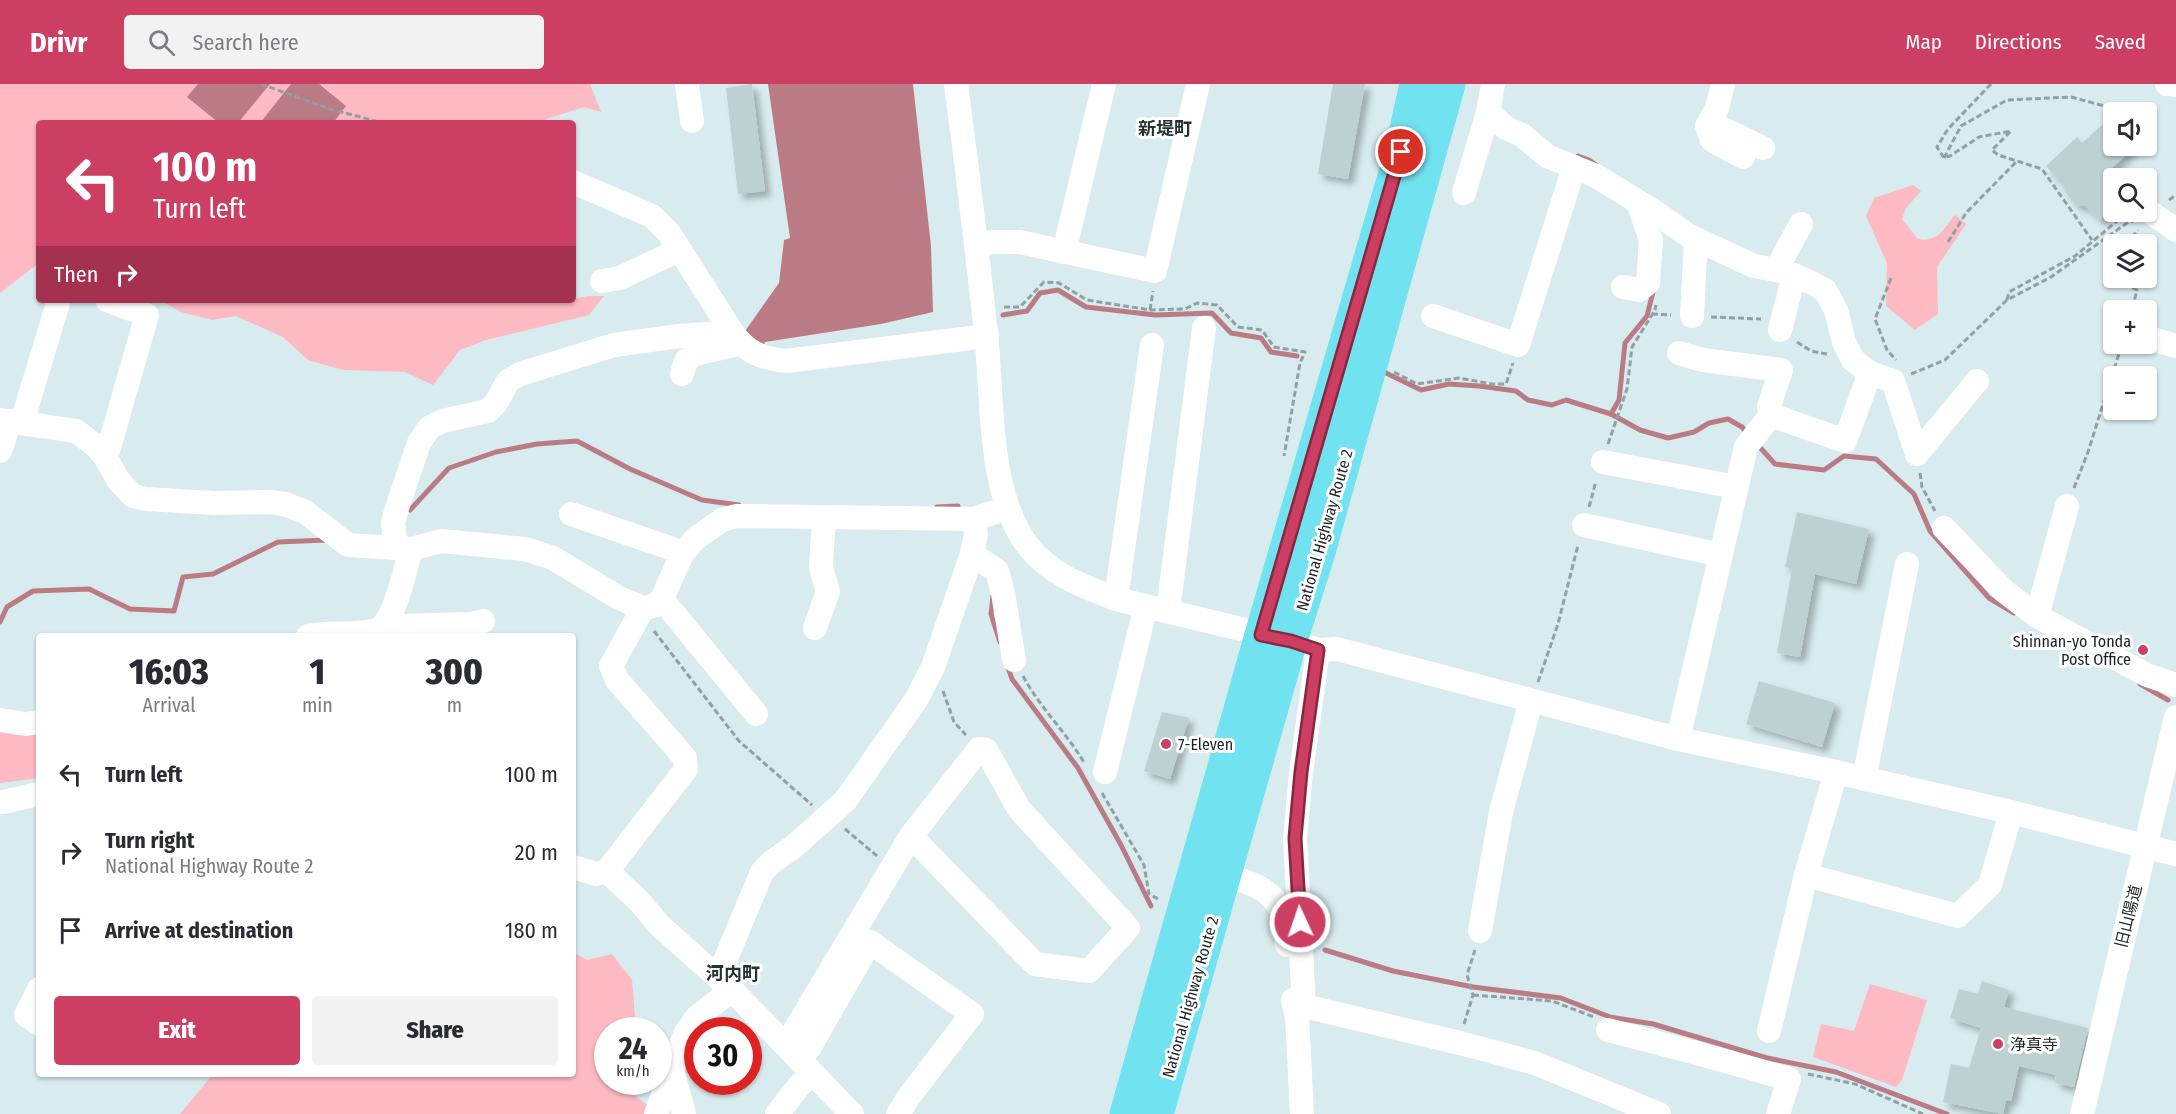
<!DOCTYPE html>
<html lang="en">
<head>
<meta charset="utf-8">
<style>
	body { margin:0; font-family:"Fira Sans Condensed","Noto Sans JP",sans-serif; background:#f2f2f3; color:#2b2b33; height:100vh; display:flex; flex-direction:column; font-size:22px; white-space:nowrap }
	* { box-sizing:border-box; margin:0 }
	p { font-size:20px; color:#7c7c81 }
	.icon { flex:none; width:33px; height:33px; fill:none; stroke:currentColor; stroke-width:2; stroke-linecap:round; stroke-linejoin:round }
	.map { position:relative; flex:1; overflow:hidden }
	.side { position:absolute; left:36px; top:549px; width:540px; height:444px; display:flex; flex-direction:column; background:#fff; border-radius:6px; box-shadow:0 2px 4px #0004 }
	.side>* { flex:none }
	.top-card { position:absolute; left:36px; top:36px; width:540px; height:183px; border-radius:6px; box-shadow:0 2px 4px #0004; background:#cd3e63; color:#fff; overflow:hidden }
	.fabs { position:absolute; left:2103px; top:18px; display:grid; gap:12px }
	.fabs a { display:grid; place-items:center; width:54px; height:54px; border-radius:6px; background:#fff; box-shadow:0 2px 4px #0004; font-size:30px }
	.speed { position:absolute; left:594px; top:933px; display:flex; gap:12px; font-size:30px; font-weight:700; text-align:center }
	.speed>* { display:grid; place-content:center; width:78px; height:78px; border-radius:50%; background:#fff; box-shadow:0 2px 4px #0004; line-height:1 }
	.speed small { font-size:15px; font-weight:400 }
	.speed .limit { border:9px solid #d22; background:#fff; color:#111 }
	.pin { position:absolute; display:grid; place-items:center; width:51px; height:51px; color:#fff; margin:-26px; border:3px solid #fff; border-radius:50%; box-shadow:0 2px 6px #0007 }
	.me { position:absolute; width:66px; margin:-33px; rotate:357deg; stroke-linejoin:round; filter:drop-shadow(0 0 4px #0008) }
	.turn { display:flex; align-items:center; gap:21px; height:126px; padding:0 18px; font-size:27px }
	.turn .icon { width:78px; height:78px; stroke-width:2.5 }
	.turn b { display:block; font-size:42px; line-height:51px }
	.then { display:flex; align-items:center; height:57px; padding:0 18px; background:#0003; gap:12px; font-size:22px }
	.eta { display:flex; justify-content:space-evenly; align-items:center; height:102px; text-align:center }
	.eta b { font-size:36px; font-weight:800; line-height:42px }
	.action { display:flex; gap:12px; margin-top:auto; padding:12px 18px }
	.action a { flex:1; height:69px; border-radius:6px; background:#cd3e63; color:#fff; font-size:24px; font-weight:800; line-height:69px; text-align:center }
	.action a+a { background:#f2f2f3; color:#2b2b33 }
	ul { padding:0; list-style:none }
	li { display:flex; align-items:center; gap:18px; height:78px; padding:0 18px }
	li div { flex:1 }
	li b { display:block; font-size:22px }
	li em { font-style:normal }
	header { display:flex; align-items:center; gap:36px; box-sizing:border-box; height:84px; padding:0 30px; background:#cd3e63; color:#fff }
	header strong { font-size:28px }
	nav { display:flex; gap:33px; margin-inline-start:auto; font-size:21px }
	.search { width:420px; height:54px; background:#f2f2f3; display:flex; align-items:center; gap:15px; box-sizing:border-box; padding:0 21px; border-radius:6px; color:#7c7c81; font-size:22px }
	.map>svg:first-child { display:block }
	.green { fill:#fdbac3 }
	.water { fill:#bb7b85 }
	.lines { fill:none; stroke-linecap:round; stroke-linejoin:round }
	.stream { stroke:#bb7b85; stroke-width:5 }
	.building { fill:#bdd1d3; filter:url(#shadow) }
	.path { stroke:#92a0a3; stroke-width:3; stroke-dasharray:6 3; stroke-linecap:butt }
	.minor { stroke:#fff; stroke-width:24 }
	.highway { stroke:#71e2f0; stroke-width:33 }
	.route-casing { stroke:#852840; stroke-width:15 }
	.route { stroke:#cd3e63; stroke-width:10 }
	.poi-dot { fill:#cd3e63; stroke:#fff; stroke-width:2 }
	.labels { text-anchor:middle; stroke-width:6; stroke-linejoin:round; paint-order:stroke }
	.street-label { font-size:16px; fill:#1b2223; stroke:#fff }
	.poi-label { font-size:16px; fill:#1b2223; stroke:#fff; text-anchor:start }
	.neighbourhood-label { font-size:18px; font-weight:bold; fill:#233335; stroke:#fff }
</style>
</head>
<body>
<header>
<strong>Drivr</strong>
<div class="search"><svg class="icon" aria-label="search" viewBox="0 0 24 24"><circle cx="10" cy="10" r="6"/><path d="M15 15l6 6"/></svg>Search here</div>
<nav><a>Map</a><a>Directions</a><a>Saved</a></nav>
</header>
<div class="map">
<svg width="2176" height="1030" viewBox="0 0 2176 1030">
	<defs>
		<filter id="shadow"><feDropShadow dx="5.5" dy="5.5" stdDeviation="3" flood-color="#0004"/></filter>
	</defs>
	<rect width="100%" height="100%" fill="#d8ebee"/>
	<g class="green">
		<path d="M0,0H590L601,28L584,23L546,35L544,39H39V179L0,209Z"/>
		<path d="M1913,101L1921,107L1906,124L1902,135L1918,155C1938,159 1944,144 1955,131L1966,140L1937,183L1938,230L1915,246L1886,222L1887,179L1866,132L1874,114Z"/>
		<path d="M588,212H604L589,231L486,256L460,266L433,301L405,288L343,286L308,276L283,253L236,232L212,236L181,228L160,216H557L559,218Z"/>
		<path d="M0,645L39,647V694L0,699Z"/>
		<path d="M573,868L587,876L612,870L632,896L636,945L608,946V998H625L631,1008L649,1023L646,1030H180L213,990H573Z"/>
		<path d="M1870,900L1927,916L1902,996L1896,1003L1813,973L1821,940L1854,947Z"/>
	</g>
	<g class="water">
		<path d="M198,0H270L238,39H219L187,13Z"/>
		<path d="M291,0H319L346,22L333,39H260Z"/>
		<path d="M768,0H913L931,162L933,228L881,240L765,258L762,266L743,250L779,199L784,156L790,154Z"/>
	</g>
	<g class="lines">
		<g class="stream">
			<path d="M1578,72L1589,76L1596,81"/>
			<path d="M1003,231L1027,227L1040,209L1058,206L1086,223L1155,231L1212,229L1231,249L1261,254L1271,268L1297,272"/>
			<path d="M1382,287L1421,306L1449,300L1479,302L1516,307L1528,316L1552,321L1566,316L1611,330L1640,346L1668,354L1694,348L1709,339L1728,335L1742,343L1748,350"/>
			<path d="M1611,330L1619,316L1625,259L1647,232L1654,204"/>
			<path d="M1756,359L1775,380L1824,386L1844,372L1876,375L1914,410L1930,447L1989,514L2014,529"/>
			<path d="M937,423L958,422"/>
			<path d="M410,426L449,384L496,368L537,360L577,357L630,385L702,416L739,421"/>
			<path d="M993,512L991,530L1000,558"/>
			<path d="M0,538L7,523L33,507L89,505L130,525L174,527L183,493L213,490L278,458L327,456"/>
			<path d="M1007,581L1012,595L1078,684L1121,761L1151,822"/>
			<path d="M2140,600L2168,616"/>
			<path d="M1325,866L1393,887L1473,903L1561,914L1610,933L1653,940L1767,974L1836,988L1947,1030"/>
		</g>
	</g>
	<g class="building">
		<path d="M752,0L765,107L738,110L726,4Z"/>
		<path d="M1333,0H1365L1348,95L1318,90Z"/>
		<path d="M2114,30V62H2136L2112,84L2114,122L2100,136L2084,121L2077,122L2065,108L2067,106L2046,82L2077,53L2082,59Z"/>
		<path d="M1797,428L1869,445L1856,500L1815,490L1800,573L1777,569L1792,485L1785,483Z"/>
		<path d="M1759,597L1835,619L1822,663L1746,640Z"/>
		<path d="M1162,628L1189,634L1170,695L1144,687Z"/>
		<path d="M1982,897L2009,906L2004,923L2088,944L2074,1003L2055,999L2056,991L2019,982L2011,1017L2006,1016L2003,1030L1943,1018L1951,980L1969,984L1981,944L1950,934L1959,905L1978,910Z"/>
	</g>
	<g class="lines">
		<g class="path">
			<path d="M261,0L330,25L383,39"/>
			<path d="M1991,0L1948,45L1937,63L1944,74L1950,72L1979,53L2011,47L1992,66L1998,71L2042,85L2092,156"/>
			<path d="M2146,34L2157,37"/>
			<path d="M1944,74L1961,42L2007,16L2071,13L2127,28"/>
			<path d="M2169,116L2176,111"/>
			<path d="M1948,158L1966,129L2017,77"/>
			<path d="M2126,160L2138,146"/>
			<path d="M2114,190L2112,194L2137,206L2132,226"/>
			<path d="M1891,194L1875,235L1887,266L1896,276"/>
			<path d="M2007,216L2009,208L2075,172L2128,128"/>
			<path d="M1004,223H1020L1044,198L1059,199L1087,216L1150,226L1185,225L1197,219L1217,221L1238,243L1262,246L1274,263L1305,268L1300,279L1284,372"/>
			<path d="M1150,226L1153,207"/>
			<path d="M1652,230L1671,231"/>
			<path d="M1711,233L1761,235"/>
			<path d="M1797,258L1811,267L1827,270"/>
			<path d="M1394,288L1417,300L1459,294L1492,300H1506L1513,279"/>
			<path d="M1911,290L1945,276L2007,216L2051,193L2127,139L2133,137"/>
			<path d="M1608,360L1627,305L1632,263L1655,226L1656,221"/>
			<path d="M1920,389L1922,403L1935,427"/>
			<path d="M2074,404L2088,368L2122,260"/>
			<path d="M1589,423L1596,397"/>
			<path d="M654,547L739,657L812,721"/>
			<path d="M1023,592C1040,624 1067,649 1085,680"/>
			<path d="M1538,598L1558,540L1578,461"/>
			<path d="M943,607L954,638L966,651"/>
			<path d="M1102,709L1144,781L1149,810L1160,816"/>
			<path d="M845,745L877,772"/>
			<path d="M1473,911L1552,917L1594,933"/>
			<path d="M1464,940L1473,911L1467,891L1475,866"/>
			<path d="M1808,990L1855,1000L1923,1030"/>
		</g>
		<g class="minor">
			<path d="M687,0L692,37"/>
			<path d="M956,0C967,83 977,166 986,249C993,315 987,408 1028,462C1051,491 1082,502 1116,515L1291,557L1318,566L1337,565L1678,655L1836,688L2011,728L2176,770"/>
			<path d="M1493,0L1488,28L1506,44L1522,51L1547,72L1596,92L1655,128L1689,152L1754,182L1781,187L1808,197L1825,206L1836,226L1844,258L1853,276L1870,289L1893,297L1917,370"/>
			<path d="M1723,0L1717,24L1707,42L1712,56L1743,73"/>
			<path d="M2167,0L2176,1"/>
			<path d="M1717,42L1763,64"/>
			<path d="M573,98L652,132L669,149L732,248C747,269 761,274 786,277L987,252"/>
			<path d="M1464,109L1488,28"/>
			<path d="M2153,130L2176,146"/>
			<path d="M976,161L993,158H1019L1155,187L1198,0"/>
			<path d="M1064,168L1104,0"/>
			<path d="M1776,186L1801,140"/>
			<path d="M602,197L620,194L679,166"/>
			<path d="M1623,203L1639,206L1648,199L1651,156L1638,118"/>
			<path d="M1433,232L1518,261L1574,83"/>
			<path d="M1692,232L1696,156"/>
			<path d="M1780,246L1794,191"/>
			<path d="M2146,253L2176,262"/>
			<path d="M1679,269L1703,276L1781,286L1769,322L1771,331"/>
			<path d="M682,290C683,286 685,279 687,276C695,266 726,265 740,259"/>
			<path d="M0,336L76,347L97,363L106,374L118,396L133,412L146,415L214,419L270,418L285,420L305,428L348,461L411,465L441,457L525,465L553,474L619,514L643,524L654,522L662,515L682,470L695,455L722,436L736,432L974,435L1007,424"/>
			<path d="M22,338L59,216"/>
			<path d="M0,367L10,337"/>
			<path d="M1917,370L1977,297"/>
			<path d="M106,374L147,231L107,216"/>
			<path d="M1603,378L1736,403"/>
			<path d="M571,430L673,465L682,470"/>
			<path d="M1584,441L1721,471"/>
			<path d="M1944,444L2004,507L2037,532L2147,591L2176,601"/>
			<path d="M396,463L393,439L396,427L419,359L429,344L442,337L488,327L496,319L508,297L520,290L614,261L679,252L732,248"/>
			<path d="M972,470L997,487L1003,509L1014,576"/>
			<path d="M662,515L756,630"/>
			<path d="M1116,515L1152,261"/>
			<path d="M1168,527L1204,244"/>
			<path d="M2037,532L2067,422"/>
			<path d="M387,538L394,542L472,540L483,537"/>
			<path d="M815,544L828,507L821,484L824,433"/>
			<path d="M308,552C329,548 352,551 373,547C395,543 405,484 411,465"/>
			<path d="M0,636L26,640L39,638"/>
			<path d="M1678,655L1746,363L1771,331L1845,357L1870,289"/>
			<path d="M1105,688L1146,522"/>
			<path d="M1864,695L1907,480"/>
			<path d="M3,718L39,710"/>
			<path d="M573,783L596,790L607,787L686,685L685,674L617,596L611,582L643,524"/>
			<path d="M607,787L639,817L659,841L732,906L852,1030"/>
			<path d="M1209,788C1238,794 1278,802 1285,837C1287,844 1286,853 1287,861"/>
			<path d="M1806,791L1958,832L1990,801L2011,728"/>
			<path d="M1480,847L1501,728L1531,617"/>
			<path d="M716,890L724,879L762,788L773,777L792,764L845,717L916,616L933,583L972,470L976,450L974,435"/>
			<path d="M39,905L26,931L39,940"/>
			<path d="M1293,916L1297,932L1302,1030"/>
			<path d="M1304,922L1295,754L1301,689L1318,566"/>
			<path d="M1297,932L1304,922L1460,959L1535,979L1659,1030"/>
			<path d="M1608,946L1704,971L1789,995L1778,1030"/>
			<path d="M1769,947L1806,791L1836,688"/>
			<path d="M786,961L911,752L979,665L986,666L1019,725L1128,844L1089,887L1035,880L911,752"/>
			<path d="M799,976L809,964L870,858L972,930L908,1014L898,1030"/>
			<path d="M672,985L684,1030"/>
			<path d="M656,1030L685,950L697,933L732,906"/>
			<path d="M777,1030L799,1002L812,990"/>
			<path d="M2082,1030L2176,633"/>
		</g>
		<g class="highway">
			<path d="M1126,1030L1261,551L1401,68L1416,0"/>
			<path d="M1157,1030L1291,557L1319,468L1449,0"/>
		</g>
	</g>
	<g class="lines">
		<defs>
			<path id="route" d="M1300,838L1295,754L1301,688L1318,566L1291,557L1261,551L1401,68"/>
		</defs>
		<use href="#route" class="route-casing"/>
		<use href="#route" class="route"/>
	</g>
	<g class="poi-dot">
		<circle cx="2143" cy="566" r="6"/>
		<circle cx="1166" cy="660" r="6"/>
		<circle cx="1998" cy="960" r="6"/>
	</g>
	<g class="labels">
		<g class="street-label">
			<text transform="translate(1324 446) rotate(-74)" y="6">National Highway Route 2</text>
			<text transform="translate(2128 832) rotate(-76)" y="6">旧山陽道</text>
			<text transform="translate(1190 913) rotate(-74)" y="6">National Highway Route 2</text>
		</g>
		<g class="poi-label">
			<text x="2131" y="563" text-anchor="end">Shinnan-yo Tonda<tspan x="2131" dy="18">Post Office</tspan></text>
			<text x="1178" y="666">7-Eleven</text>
			<text x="2010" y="966">浄真寺</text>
		</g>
		<g class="neighbourhood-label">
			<text x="1165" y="51">新堤町</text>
			<text x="733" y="896">河内町</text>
		</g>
	</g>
</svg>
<div class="fabs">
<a><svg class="icon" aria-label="sound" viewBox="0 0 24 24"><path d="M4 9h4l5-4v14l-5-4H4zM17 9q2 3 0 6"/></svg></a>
<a><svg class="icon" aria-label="search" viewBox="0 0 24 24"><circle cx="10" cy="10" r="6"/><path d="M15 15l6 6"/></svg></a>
<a><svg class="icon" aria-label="layers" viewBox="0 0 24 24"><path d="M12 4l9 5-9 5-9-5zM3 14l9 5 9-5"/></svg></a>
<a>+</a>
<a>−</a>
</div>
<div class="speed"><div>24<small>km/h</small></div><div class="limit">30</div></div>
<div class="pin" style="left:1401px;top:68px;background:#d93025"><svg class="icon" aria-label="arrive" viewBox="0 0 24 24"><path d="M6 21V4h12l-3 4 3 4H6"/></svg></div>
<svg class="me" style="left:1300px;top:838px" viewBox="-20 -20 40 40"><circle r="17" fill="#cd3e63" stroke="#fff" stroke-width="3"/><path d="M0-11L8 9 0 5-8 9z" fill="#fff"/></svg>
<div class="top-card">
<div class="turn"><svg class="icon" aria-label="left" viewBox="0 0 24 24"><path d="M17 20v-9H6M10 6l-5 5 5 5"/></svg><div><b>100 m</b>Turn left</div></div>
<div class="then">Then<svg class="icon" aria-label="right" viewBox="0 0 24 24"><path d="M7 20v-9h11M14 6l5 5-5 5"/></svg></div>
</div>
<section class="side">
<div class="eta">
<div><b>16:03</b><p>Arrival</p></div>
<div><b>1</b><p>min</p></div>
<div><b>300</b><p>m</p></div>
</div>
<ul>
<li><svg class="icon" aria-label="left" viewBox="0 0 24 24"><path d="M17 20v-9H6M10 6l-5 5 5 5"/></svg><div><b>Turn left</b></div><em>100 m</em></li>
<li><svg class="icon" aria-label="right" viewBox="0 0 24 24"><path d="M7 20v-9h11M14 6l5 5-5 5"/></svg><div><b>Turn right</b><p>National Highway Route 2</p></div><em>20 m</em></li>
<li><svg class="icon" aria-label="arrive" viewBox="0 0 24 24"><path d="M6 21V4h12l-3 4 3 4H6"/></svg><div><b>Arrive at destination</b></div><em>180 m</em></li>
</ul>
<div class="action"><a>Exit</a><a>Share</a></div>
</section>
</div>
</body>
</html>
